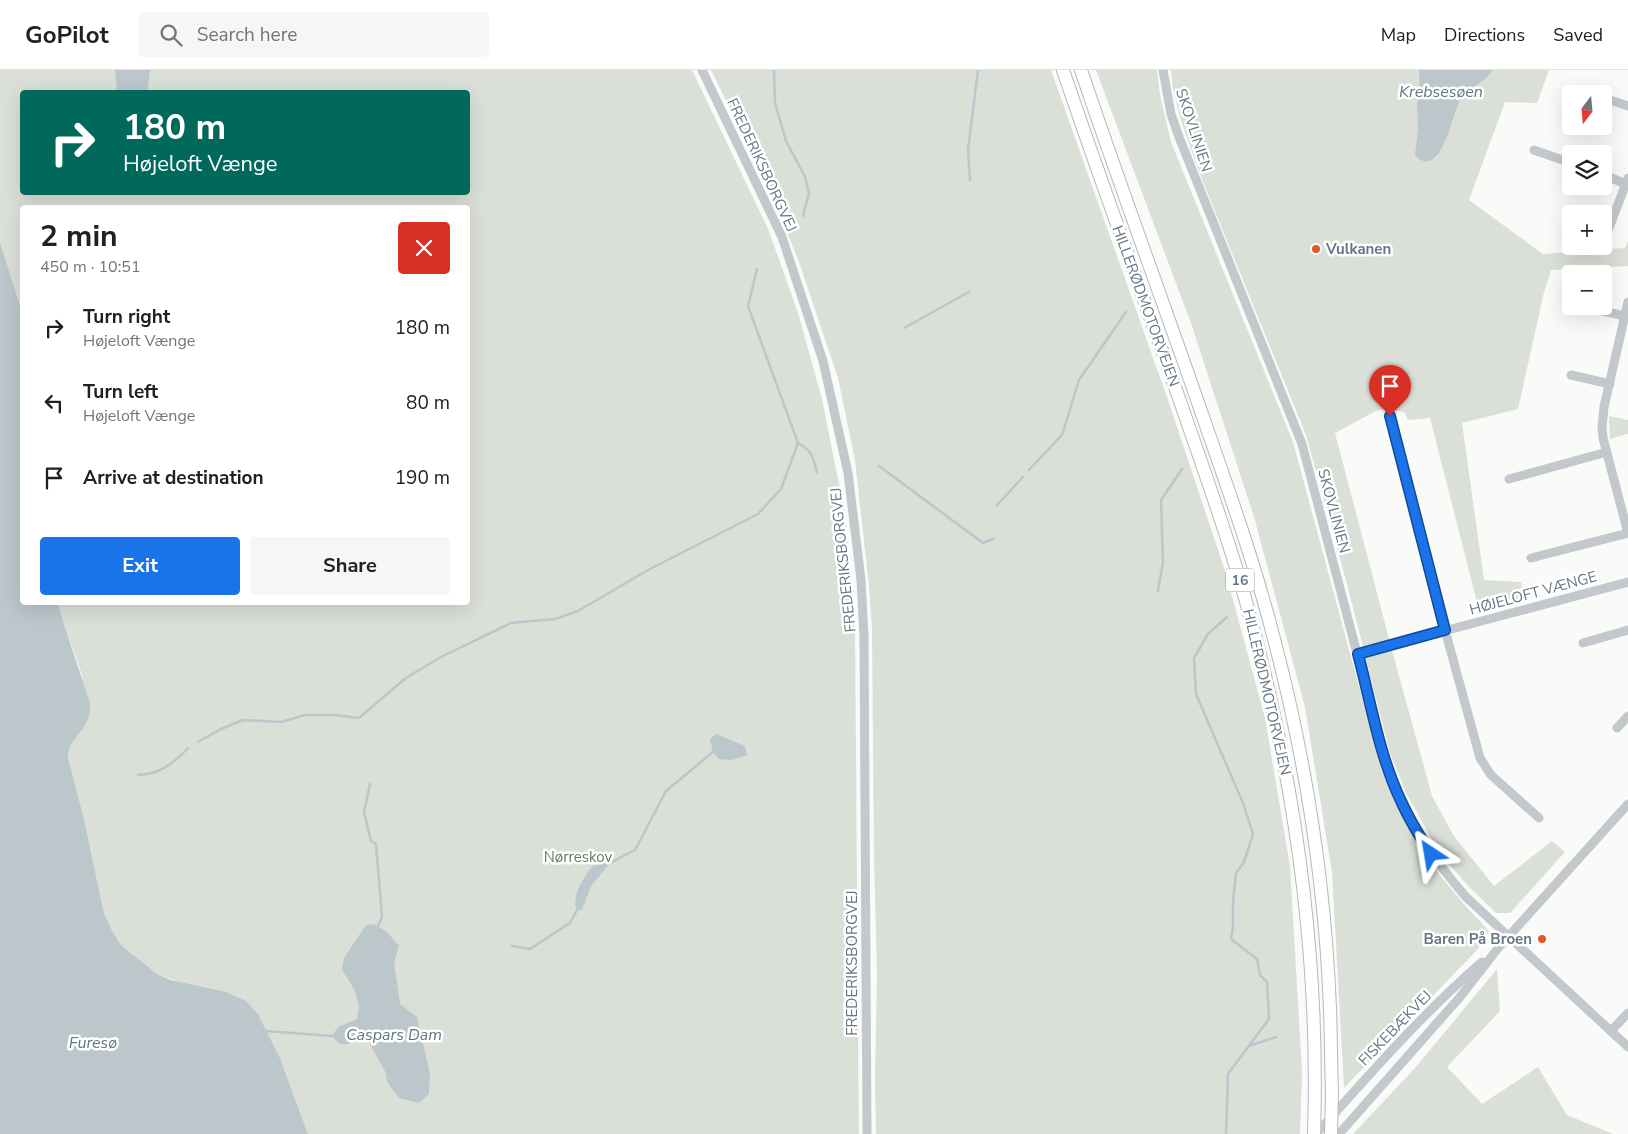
<!DOCTYPE html>
<html lang="en">
<head>
<meta charset="utf-8">
<style>
	body { margin:0; font-family:"Nunito Sans",sans-serif; background:#f6f6f6; color:#202124; height:100vh; display:flex; flex-direction:column; font-size:19px; white-space:nowrap }
	* { box-sizing:border-box; margin:0 }
	p { font-size:16px; color:#757577 }
	.icon { flex:none; width:28px; height:28px; fill:none; stroke:currentColor; stroke-width:2; stroke-linecap:round; stroke-linejoin:round }
	.map { position:relative; flex:1; overflow:hidden }
	.sheet { position:absolute; left:20px; top:135px; width:450px; height:400px; display:flex; flex-direction:column; background:#fff; border-radius:5px; box-shadow:0 5px 20px #0002 }
	.sheet>* { flex:none }
	.guide { position:absolute; left:20px; top:20px; width:450px; height:105px; border-radius:5px; box-shadow:0 5px 20px #0002; background:#00695c; color:#fff; overflow:hidden }
	.needle { width:32px; rotate:196deg }
	.controls { position:absolute; left:1562px; top:15px; display:grid; gap:10px }
	.controls a { display:grid; place-items:center; width:50px; height:50px; border-radius:5px; background:#fff; box-shadow:0 5px 20px #0002; font-size:25px }
	.pin { position:absolute; display:grid; place-items:center; width:42px; height:42px; color:#fff; margin:-51px -21px; border-radius:50% 50% 50% 0; rotate:-45deg; box-shadow:0 0 5px #0007 }
	.pin .icon { rotate:45deg }
	.me { position:absolute; width:55px; margin:-28px; rotate:327deg; stroke-linejoin:round; filter:drop-shadow(0 0 4px #0008) }
	.turn { display:flex; align-items:center; gap:18px; height:105px; padding:0 20px; font-size:22px }
	.turn .icon { width:65px; height:65px; stroke-width:2.5 }
	.turn b { display:block; font-size:35px; line-height:42px }
	.round { display:grid; place-items:center; flex:none; width:52px; height:52px; border-radius:5px; background:#f6f6f6 }
	.overview { display:flex; align-items:center; justify-content:space-between; height:85px; padding:0 20px }
	h1 { font-size:30px; font-weight:700; line-height:38px }
	.action { display:flex; gap:10px; margin-top:auto; padding:10px 20px }
	.action a { flex:1; height:58px; border-radius:5px; background:#1a73e8; color:#fff; font-size:20px; font-weight:700; line-height:58px; text-align:center }
	.action a+a { background:#f6f6f6; color:#202124 }
	ul { padding:0; list-style:none }
	li { display:flex; align-items:center; gap:15px; height:75px; padding:0 20px }
	li div { flex:1 }
	li b { display:block; font-size:19px }
	li em { font-style:normal }
	header { display:flex; align-items:center; gap:30px; box-sizing:border-box; height:70px; padding:0 25px; background:#fff; border-bottom:1px solid #e0e0e0 }
	header strong { font-size:24px }
	nav { display:flex; gap:28px; margin-inline-start:auto; font-size:18px }
	.search { width:350px; height:45px; background:#f6f6f6; display:flex; align-items:center; gap:12px; box-sizing:border-box; padding:0 18px; border-radius:5px; color:#757577; font-size:19px }
	.map>svg:first-child { display:block }
	.green { fill:#dadfd7; fill-rule:evenodd }
	.water { fill:#bbc7cb }
	.lines { fill:none; stroke-linecap:round; stroke-linejoin:round }
	.stream { stroke:#bbc7cb; stroke-width:2.5 }
	.highway-casing { stroke:#b4b9bd; stroke-width:14 }
	.minor { stroke:#c3c8cc; stroke-width:9 }
	.highway { stroke:#fff; stroke-width:12 }
	.highway-bridge-casing { stroke:#b4b9bd; stroke-width:14; stroke-linecap:butt }
	.highway-bridge { stroke:#fff; stroke-width:12 }
	.route-casing { stroke:#114b97; stroke-width:12 }
	.route { stroke:#1a73e8; stroke-width:9 }
	.poi-dot { fill:#e4572e; stroke:#fff; stroke-width:2 }
	.labels { text-anchor:middle; stroke-width:5; stroke-linejoin:round; paint-order:stroke }
	.shield { fill:#fff; stroke:#939fa8; stroke-width:1 }
	.shield-label { font-size:14px; font-weight:bold; fill:#657683 }
	.street-label { font-size:15px; fill:#657683; stroke:#fff }
	.poi-label { font-size:15px; font-weight:bold; fill:#657683; stroke:#fff; text-anchor:start }
	.park-label { font-size:15px; fill:#687a64; stroke:#fff }
	.water-label { font-size:16px; font-style:italic; fill:#60757c; stroke:#fff }
</style>
</head>
<body>
<header>
<strong>GoPilot</strong>
<div class="search"><svg class="icon" aria-label="search" viewBox="0 0 24 24"><circle cx="10" cy="10" r="6"/><path d="M15 15l6 6"/></svg>Search here</div>
<nav><a>Map</a><a>Directions</a><a>Saved</a></nav>
</header>
<div class="map">
<svg width="1628" height="1064" viewBox="0 0 1628 1064">
	<rect width="100%" height="100%" fill="#fafaf8"/>
	<g class="green">
		<path d="M0,0H692L769,161L798,243L822,329L846,449L855,562L859,1064H308L280,988L258,944L185,914L157,904L121,875L111,861L104,843L84,749L68,689C68,673 77,665 86,654L82,605L63,551L58,533L468,532V138H22V242L0,172ZM22,22H468V122H22Z"/>
		<path d="M711,0H1051L1168,330L1226,504L1265,648L1290,796L1302,1002L1300,1064H876L875,1010L877,903L874,788L872,560L869,516L855,390L838,308L799,192L773,127Z"/>
		<path d="M1096,0H1157L1160,25L1171,72L1293,372L1382,702C1388,715 1393,728 1399,741C1422,786 1454,825 1489,861L1476,881L1344,1018L1332,802L1305,637L1254,447L1191,253Z"/>
		<path d="M1171,0H1549L1537,33L1505,32L1469,130L1543,184L1625,178L1628,171V196L1551,200L1544,222L1518,339L1462,353L1484,510L1521,512L1524,529L1479,540L1430,348L1408,350L1404,342L1387,338L1376,341L1335,363L1393,584L1432,726L1454,766L1494,816L1552,771L1565,782L1510,843H1496L1469,817L1439,782L1406,723L1390,683L1347,514L1306,365L1203,112L1182,54L1173,20Z"/>
		<path d="M1609,346L1628,350V364L1610,369Z"/>
		<path d="M1497,899L1500,941L1447,997L1482,1034L1538,997L1567,1045L1613,1064H1353L1416,997Z"/>
	</g>
	<g class="water">
		<path d="M115,0H150L148,18L149,22H117Z"/>
		<path d="M1419,0H1492C1483,15 1469,17 1461,29C1452,42 1445,95 1424,91C1419,90 1417,88 1415,84L1418,59L1417,34L1420,24Z"/>
		<path d="M0,172L22,242V532L58,533L63,551L90,633C90,640 90,646 86,653C79,667 69,670 68,688L84,749L104,843L112,861L121,875L157,904L171,910L226,922L246,931L258,944L280,988L308,1064H0Z"/>
		<path d="M716,664L745,676L747,685L732,690L719,689L713,682L710,669Z"/>
		<path d="M602,792L610,793L591,816L582,840H577C571,828 583,808 591,798C594,795 598,794 602,792Z"/>
		<path d="M374,854L387,862L399,876L394,892L400,934L417,947L430,1004L429,1024L419,1033L399,1028L392,1019L387,1011L386,1003L365,965L356,966L348,974H339L332,966L338,957L357,949L359,936L355,921L342,899L344,888L366,855Z"/>
	</g>
	<g class="lines">
		<g class="stream">
			<path d="M774,0L775,33L786,71L805,107L809,123L803,146"/>
			<path d="M970,110L968,80L978,0"/>
			<path d="M757,199L748,236L798,373"/>
			<path d="M904,258L969,222"/>
			<path d="M879,396L983,473L993,469"/>
			<path d="M1029,400L1062,365L1079,310L1126,242"/>
			<path d="M997,435L1023,407"/>
			<path d="M1158,521L1163,492L1161,430L1182,399"/>
			<path d="M198,672L221,659L243,650L281,652L305,645H334L359,648L406,608L439,588L511,553L555,549L578,541L648,500L758,444L781,419L798,373C812,381 813,387 817,402"/>
			<path d="M138,705C160,704 173,694 188,678"/>
			<path d="M370,714L364,742L371,771L376,774L382,847L378,856"/>
			<path d="M610,793L635,780L666,721L713,682"/>
			<path d="M512,876L530,879L570,853L577,840"/>
			<path d="M266,961L332,966"/>
			<path d="M1249,976L1276,967"/>
			<path d="M1226,1064L1228,1004L1269,949L1267,912L1260,905L1257,889L1231,869L1233,856V832L1236,803L1244,792L1253,764L1243,733L1196,624L1194,588L1208,564L1227,547"/>
		</g>
		<defs>
			<g id="highway">
				<path d="M1063,0C1101,112 1142,223 1181,334C1203,398 1227,463 1245,528C1294,703 1320,883 1314,1064"/>
				<path d="M1081,0C1120,116 1163,231 1203,347C1228,419 1254,491 1273,565C1305,686 1325,813 1330,938C1331,967 1331,995 1332,1023"/>
			</g>
		</defs>
		<use href="#highway" class="highway-casing"/>
		<g class="minor">
			<path d="M702,0L782,167L823,291L848,403L861,510L864,566L867,1064"/>
			<path d="M1163,0L1171,44L1179,67L1302,374L1384,686C1390,701 1394,716 1401,730C1417,766 1440,797 1466,827L1628,977"/>
			<path d="M1582,20L1592,24"/>
			<path d="M1604,28L1628,36"/>
			<path d="M1534,80L1571,93"/>
			<path d="M1604,105L1626,114"/>
			<path d="M1604,171L1628,108"/>
			<path d="M1628,232L1604,337L1602,357L1603,368L1628,463"/>
			<path d="M1585,237L1625,246"/>
			<path d="M1571,305L1610,314"/>
			<path d="M1390,346L1445,560L1480,688L1491,705L1539,748"/>
			<path d="M1509,409L1607,382"/>
			<path d="M1531,488L1628,463"/>
			<path d="M1583,573L1628,560"/>
			<path d="M1358,584L1628,512"/>
			<path d="M1617,658L1628,646"/>
			<path d="M1611,961L1628,943"/>
			<path d="M1316,1064C1369,1005 1422,944 1482,892"/>
			<path d="M1339,1064L1460,927L1499,877L1628,734"/>
		</g>
		<use href="#highway" class="highway"/>
		<defs>
			<path id="highway-bridge" d="M1331,1064L1332,1023"/>
		</defs>
		<use href="#highway-bridge" class="highway-bridge-casing"/>
		<use href="#highway-bridge" class="highway-bridge"/>
	</g>
	<g class="lines">
		<defs>
			<path id="route" d="M1390,346L1445,560L1358,584C1371,633 1379,685 1401,731C1409,749 1420,767 1431,784"/>
		</defs>
		<use href="#route" class="route-casing"/>
		<use href="#route" class="route"/>
	</g>
	<g class="poi-dot">
		<circle cx="1316" cy="179" r="5"/>
		<circle cx="1542" cy="869" r="5"/>
	</g>
	<g class="labels">
		<rect class="shield" x="1226" y="498.5" width="28" height="23" rx="4"/>
		<g class="shield-label">
			<text x="1240" y="515">16</text>
		</g>
		<g class="street-label">
			<text transform="translate(1194 60) rotate(72)" y="5">SKOVLINIEN</text>
			<text transform="translate(762 95) rotate(65)" y="5">FREDERIKSBORGVEJ</text>
			<text transform="translate(1146 236) rotate(70)" y="5">HILLERØDMOTORVEJEN</text>
			<text transform="translate(1334 441) rotate(75)" y="5">SKOVLINIEN</text>
			<text transform="translate(843 490) rotate(-96)" y="5">FREDERIKSBORGVEJ</text>
			<text transform="translate(1533 523) rotate(-15)" y="5">HØJELOFT VÆNGE</text>
			<text transform="translate(1267 622) rotate(77)" y="5">HILLERØDMOTORVEJEN</text>
			<text transform="translate(852 893) rotate(-90)" y="5">FREDERIKSBORGVEJ</text>
			<text transform="translate(1395 958) rotate(-46)" y="5">FISKEBÆKVEJ</text>
		</g>
		<g class="poi-label">
			<text x="1326" y="184">Vulkanen</text>
			<text x="1532" y="874" text-anchor="end">Baren På Broen</text>
		</g>
		<g class="park-label">
			<text x="578" y="792">Nørreskov</text>
		</g>
		<g class="water-label">
			<text x="1441" y="27">Krebsesøen</text>
			<text x="394" y="970">Caspars Dam</text>
			<text x="93" y="978">Furesø</text>
		</g>
	</g>
</svg>
<div class="controls">
<a><svg class="needle" viewBox="-14 -14 28 28"><path d="M0-13l5 13h-10z" fill="#e53935"/><path d="M0 13l5-13h-10z" fill="#757577"/></svg></a>
<a><svg class="icon" aria-label="layers" viewBox="0 0 24 24"><path d="M12 4l9 5-9 5-9-5zM3 14l9 5 9-5"/></svg></a>
<a>+</a>
<a>−</a>
</div>
<div class="pin" style="left:1390px;top:346px;background:#d93025"><svg class="icon" aria-label="arrive" viewBox="0 0 24 24"><path d="M6 21V4h12l-3 4 3 4H6"/></svg></div>
<svg class="me" style="left:1431px;top:784px" viewBox="-20 -20 40 40"><path d="M0-17L14 15 0 8-14 15z" fill="#1a73e8" stroke="#fff" stroke-width="4"/></svg>
<div class="guide">
<div class="turn"><svg class="icon" aria-label="right" viewBox="0 0 24 24"><path d="M7 20v-9h11M14 6l5 5-5 5"/></svg><div><b>180 m</b>Højeloft Vænge</div></div>
</div>
<section class="sheet">
<div class="overview"><div><h1>2 min</h1><p>450 m · 10:51</p></div><a class="round" style="background:#d93025;color:#fff"><svg class="icon" aria-label="close" viewBox="0 0 24 24"><path d="M6 6l12 12M18 6L6 18"/></svg></a></div>
<ul>
<li><svg class="icon" aria-label="right" viewBox="0 0 24 24"><path d="M7 20v-9h11M14 6l5 5-5 5"/></svg><div><b>Turn right</b><p>Højeloft Vænge</p></div><em>180 m</em></li>
<li><svg class="icon" aria-label="left" viewBox="0 0 24 24"><path d="M17 20v-9H6M10 6l-5 5 5 5"/></svg><div><b>Turn left</b><p>Højeloft Vænge</p></div><em>80 m</em></li>
<li><svg class="icon" aria-label="arrive" viewBox="0 0 24 24"><path d="M6 21V4h12l-3 4 3 4H6"/></svg><div><b>Arrive at destination</b></div><em>190 m</em></li>
</ul>
<div class="action"><a>Exit</a><a>Share</a></div>
</section>
</div>
</body>
</html>
